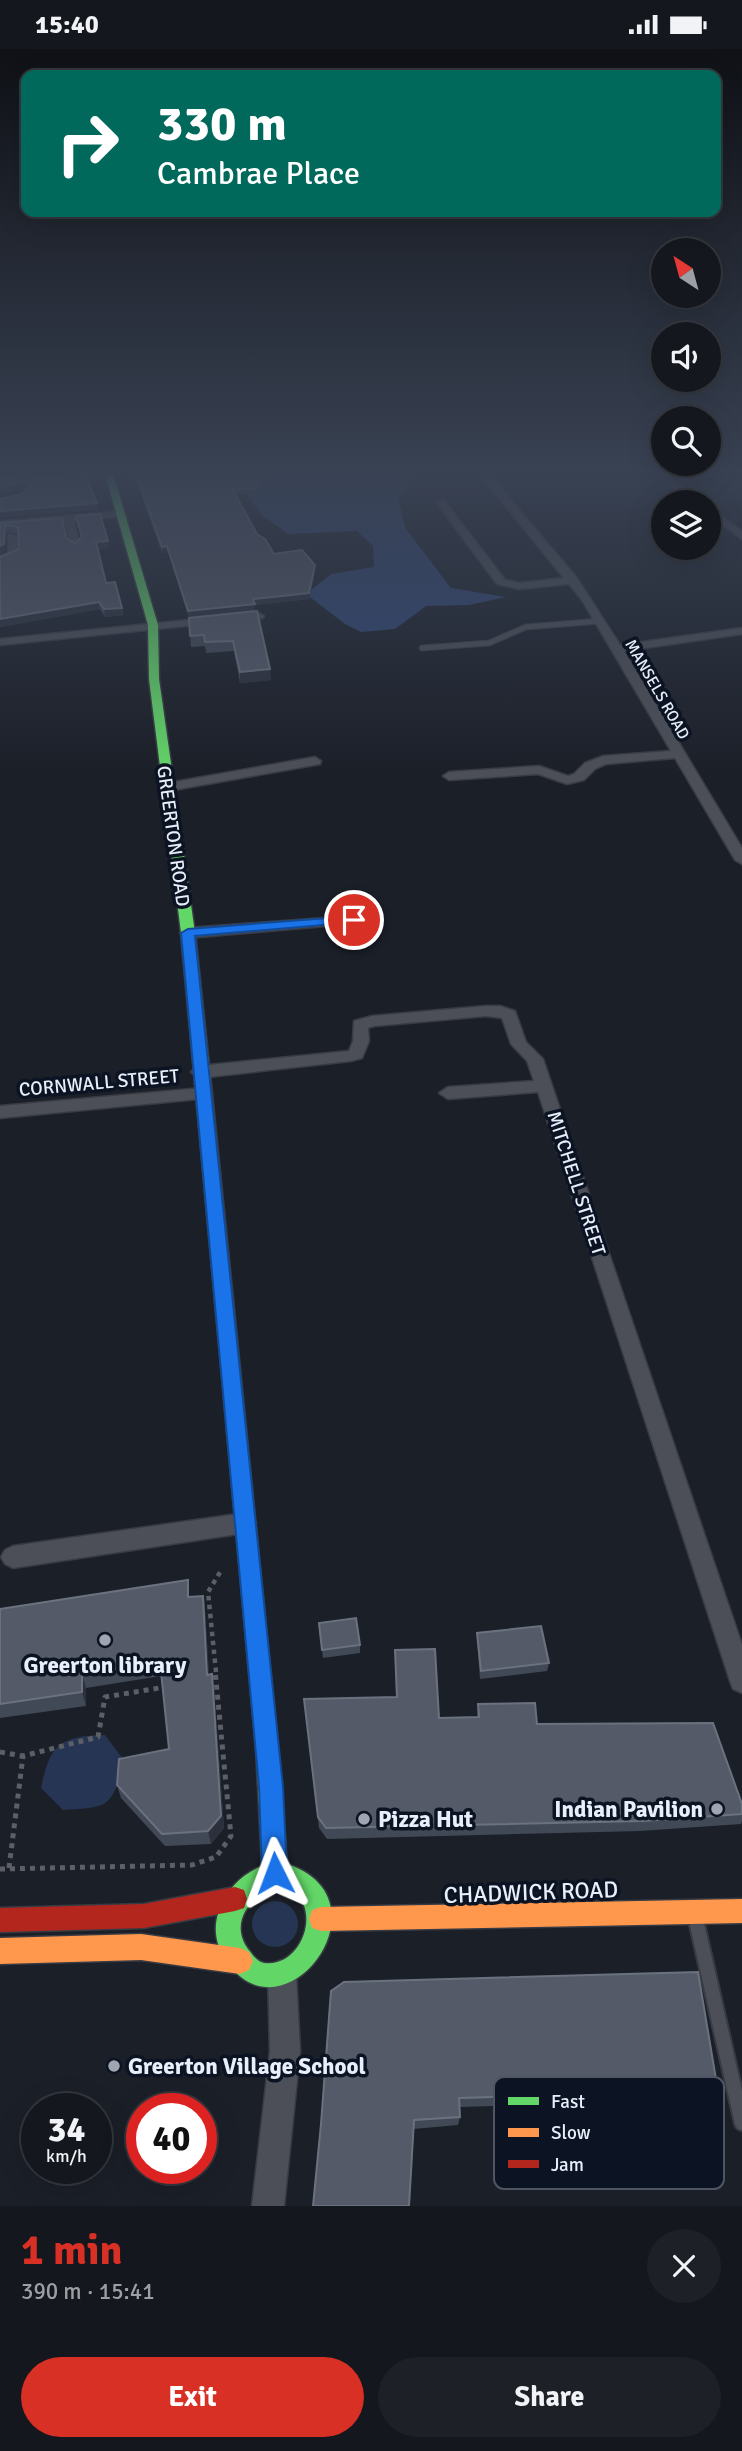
<!DOCTYPE html>
<html lang="en">
<head>
<meta charset="utf-8">
<style>
	body { margin:0; font-family:Signika,sans-serif; background:#1d2027; color:#f1f3f6; height:100vh; display:flex; flex-direction:column; font-size:26px; white-space:nowrap }
	* { box-sizing:border-box; margin:0 }
	p { font-size:23px; color:#9d9fa4 }
	.icon { flex:none; width:38px; height:38px; fill:none; stroke:currentColor; stroke-width:2; stroke-linecap:round; stroke-linejoin:round }
	.map { position:relative; height:2157px; overflow:hidden }
	.side { display:flex; flex-direction:column; background:#14171e; flex:1 }
	.side>* { flex:none }
	.banner { position:absolute; left:21px; top:21px; width:700px; height:147px; border-radius:14px; box-shadow:0 7px 28px #0002,0 0 0 2px #33363c; background:#00695c; color:#fff; overflow:hidden }
	.needle { width:46px; rotate:324deg }
	.tools { position:absolute; left:651px; top:189px; display:grid; gap:14px }
	.tools a { display:grid; place-items:center; width:70px; height:70px; border-radius:50%; background:#14171e; box-shadow:0 7px 28px #0002,0 0 0 2px #33363c; font-size:35px }
	.speed { position:absolute; left:21px; top:2044px; display:flex; gap:14px; font-size:35px; font-weight:700; text-align:center }
	.speed>* { display:grid; place-content:center; width:91px; height:91px; border-radius:50%; background:#14171e; box-shadow:0 7px 28px #0002,0 0 0 2px #33363c; line-height:1 }
	.speed small { font-size:18px; font-weight:400 }
	.speed .limit { border:10px solid #d22; background:#fff; color:#111 }
	.pin { position:absolute; display:grid; place-items:center; width:60px; height:60px; color:#fff; margin:-30px; border:4px solid #fff; border-radius:50%; box-shadow:0 2px 7px #0007 }
	.me { position:absolute; width:77px; margin:-38px; rotate:357deg; stroke-linejoin:round; filter:drop-shadow(0 0 5px #0008) }
	.turn { display:flex; align-items:center; gap:24px; height:147px; padding:0 21px; font-size:32px }
	.turn .icon { width:91px; height:91px; stroke-width:2.5 }
	.turn b { display:block; font-size:49px; line-height:60px }
	.round { display:grid; place-items:center; flex:none; width:74px; height:74px; border-radius:37px; background:#1d2027 }
	.overview { display:flex; align-items:center; justify-content:space-between; height:119px; padding:0 21px }
	h1 { font-size:42px; font-weight:700; line-height:52px; color:#d93025 }
	.action { display:flex; gap:14px; margin-top:auto; padding:14px 21px }
	.action a { flex:1; height:80px; border-radius:42px; background:#d93025; color:#fff; font-size:28px; font-weight:700; line-height:80px; text-align:center }
	.action a+a { background:#1d2027; color:#f1f3f6 }
	.status { display:flex; justify-content:space-between; align-items:center; height:49px; padding:0 35px; background:#14171e; direction:ltr }
	.status svg { height:19px; fill:currentColor }
	.map>svg:first-child { display:block }
	.green { fill:#263553 }
	.forest { fill:#304676 }
	.lines { fill:none; stroke-linecap:round; stroke-linejoin:round }
	.lane-far1-casing { stroke:#383b43; stroke-width:7 }
	.lane-casing { stroke:#383b43; stroke-width:18 }
	.street-casing { stroke:#383b43; stroke-width:3 }
	.fast-casing { stroke:#383b43; stroke-width:3 }
	.slow-casing { stroke:#383b43; stroke-width:3 }
	.jam-casing { stroke:#383b43; stroke-width:3 }
	.path-far1 { stroke:#5c5f65; stroke-width:4.5; stroke-dasharray:4.5 4.5; stroke-linecap:butt }
	.path { stroke:#5c5f65; stroke-width:5; stroke-dasharray:5 5; stroke-linecap:butt }
	.lane-far1 { stroke:#4c4f57; stroke-width:5 }
	.lane { stroke:#4c4f57; stroke-width:14 }
	.street { fill:#4c4f57; fill-rule:evenodd }
	.fast { fill:#63d668; fill-rule:evenodd }
	.slow { fill:#ff974d; fill-rule:evenodd }
	.jam { fill:#b3261e; fill-rule:evenodd }
	.wall { fill:#424956 }
	.shaded-wall { fill:#2b303c }
	.building { fill:#545a68; stroke:#6b727f; stroke-width:2 }
	.route { fill:#1a73e8; stroke:#114b97; stroke-width:2 }
	.poi-dot { fill:#a0a6b1; stroke:#0c1424; stroke-width:2.5 }
	.labels { text-anchor:middle; stroke-width:7; stroke-linejoin:round; paint-order:stroke }
	.far-street-label { font-size:16px; fill:#e8effb; stroke:#0c1424 }
	.street-label { font-size:19px; fill:#e8effb; stroke:#0c1424 }
	.near-poi-label { font-size:23px; font-weight:bold; fill:#e8effb; stroke:#0c1424; text-anchor:start }
	.near-street-label { font-size:23px; fill:#e8effb; stroke:#0c1424 }
	.key { fill:#0c1424; stroke:#4e5664; stroke-width:2 }
	.key-label { font-size:19px; fill:#e8effb }
</style>
</head>
<body>
<div class="status"><b>15:40</b><svg viewBox="0 0 49 12"><path d="M0 12V9h3v3zM5 12V6h3v6zM10 12V3h3v9zM15 12V0h3v12zM26 1h20v11H26zM47 4h2v5h-2z"/></svg></div>
<div class="map">
<svg width="742" height="2157" viewBox="0 0 742 2157">
	<rect width="100%" height="100%" fill="#1b1f28"/>
	<g class="green">
		<path d="M105,1686L126,1714C109,1759 111,1758 63,1761L41,1739C50,1695 60,1687 105,1686Z"/>
		<circle cx="275" cy="1875" r="23"/>
	</g>
	<path class="forest" d="M231,425H414L398,450L406,480L451,539L506,548L469,556L426,557L395,580L361,583L345,575L306,545L331,525L374,518L373,497L357,482L288,485L263,467Z"/>
	<g class="lines">
		<defs>
			<path id="lane-far1" d="M422,599L489,594L526,578L600,572"/>
			<path id="lane" d="M696,1871L742,2074"/>
			<g id="street">
				<path d="M73,425H99L30,436L0,433V427L30,430Z"/>
				<path d="M479,425H489L577,529L620,596L742,579V585L624,602L742,799V815L735,811L675,709L606,715L595,720L584,731L567,735L538,725L449,731L443,727L449,723L539,717L568,727L574,725L585,714L603,707L671,702L582,551L569,535L519,540L497,535L436,453L444,451L505,531L519,534L564,529Z"/>
				<path d="M654,425H665L702,453H691Z"/>
				<path d="M709,459L742,482V490L709,466Z"/>
				<path d="M122,462L125,463V467L74,472L80,496L75,499L70,496L65,473L0,478V472Z"/>
				<path d="M8,485L17,487L18,506L0,514V507L8,504Z"/>
				<path d="M259,564L264,567L263,569L0,596V590Z"/>
				<path d="M315,708L321,712L320,715L168,742L161,738L168,734Z"/>
				<path d="M354,867L359,868V874L188,889L180,884L188,879Z"/>
				<path d="M486,957H500L515,962L526,993L543,1010L742,1596V1644L733,1640L730,1632L538,1043L448,1050L439,1044L448,1038L534,1032L527,1012L511,995L502,969L486,967L374,977L368,979L369,992L362,1009L351,1012L199,1029L191,1023L199,1017L349,1002L353,992L354,972L372,967Z"/>
				<path d="M203,1039L209,1041L212,1045L209,1049L0,1069V1057Z"/>
				<path d="M245,1464L253,1467L256,1474L253,1481L245,1484L13,1519L5,1515L1,1508L5,1501L13,1497Z"/>
				<path d="M282,1911L292,1915L296,1925L300,2002L284,2157H252L270,2002L268,1925L272,1915Z"/>
			</g>
			<g id="fast">
				<path d="M105,425H113L158,576L159,630L195,884L211,1035L203,1040L195,1035L181,884L149,630L148,576Z"/>
				<path d="M267,1687L275,1690L278,1698L287,1815C393,1850 285,1996 227,1913C215,1896 212,1876 221,1857C229,1838 243,1825 262,1817L256,1698L259,1690ZM275,1836C282,1838 290,1839 295,1844C321,1866 299,1919 264,1914C256,1912 253,1906 248,1900C229,1873 250,1849 275,1836Z"/>
			</g>
			<g id="slow">
				<path d="M224,1244L230,1246L233,1251L278,1698L275,1706L267,1709L259,1706L256,1698L215,1251L218,1246Z"/>
				<path d="M742,1850V1874L321,1882L312,1879L309,1870L312,1861L321,1858Z"/>
				<path d="M141,1885L240,1899L249,1903L253,1912L249,1921L240,1925L141,1911L0,1915V1889Z"/>
			</g>
			<g id="jam">
				<path d="M203,1030L211,1035L233,1251L230,1256L224,1258L218,1256L215,1251L195,1035Z"/>
				<path d="M235,1838L244,1841L247,1850L244,1859L235,1862L144,1879L0,1883V1859L144,1855Z"/>
			</g>
		</defs>
		<use href="#lane-far1" class="lane-far1-casing"/>
		<use href="#lane" class="lane-casing"/>
		<use href="#street" class="street-casing"/>
		<use href="#fast" class="fast-casing"/>
		<use href="#slow" class="slow-casing"/>
		<use href="#jam" class="jam-casing"/>
		<path class="path-far1" d="M216,1623L208,1543L222,1520"/>
		<g class="path">
			<path d="M0,1703L23,1707"/>
			<path d="M9,1819L23,1707L98,1688L105,1648L165,1638"/>
			<path d="M0,1820L192,1816L216,1808L231,1787L215,1621"/>
		</g>
		<use href="#lane-far1" class="lane-far1"/>
		<use href="#lane" class="lane"/>
		<use href="#street" class="street"/>
		<use href="#fast" class="fast"/>
		<use href="#slow" class="slow"/>
		<use href="#jam" class="jam"/>
	</g>
	<g class="wall">
		<path d="M0,425H56L30,427Z"/>
		<path d="M134,425H262L263,431L258,445H235L257,485L274,505L315,523L309,550L255,556V562L189,568L168,503L162,504Z"/>
		<path d="M76,467L108,492L109,499L98,500L106,534L122,559L123,566L105,568L100,560L0,578V508L19,500L18,485L6,483L5,502L0,505V474L66,489L75,494L81,489Z"/>
		<path d="M257,562L271,631L240,634L234,602L206,604L205,597L191,598L189,569Z"/>
		<path d="M203,1547L205,1561L209,1626L214,1639L224,1779L211,1795L165,1797L121,1749L117,1736L169,1700L161,1627L86,1639V1657L0,1669V1560Z"/>
		<path d="M319,1574L360,1596V1604L323,1609Z"/>
		<path d="M477,1584L549,1614L547,1622L480,1630L477,1592Z"/>
		<path d="M395,1601L439,1669L477,1668L478,1655L537,1675L742,1755V1772L741,1775L640,1782L327,1790L319,1779L305,1661L396,1648Z"/>
		<path d="M331,1942L721,2060L714,2069L555,2074L553,2055L460,2058V2068L458,2076L413,2080L321,2075Z"/>
	</g>
	<g class="shaded-wall">
		<path d="M30,425H56L30,427Z"/>
		<path d="M262,426L263,431L258,445L257,440Z"/>
		<path d="M15,431L16,441L0,446V439Z"/>
		<path d="M97,454L98,461L0,469V462Z"/>
		<path d="M5,476L6,483L5,502L0,505V497Z"/>
		<path d="M108,492L109,499L97,500L96,493Z"/>
		<path d="M167,497L168,503L162,504V498Z"/>
		<path d="M315,516V523L309,550L255,556V562L189,568L188,562Z"/>
		<path d="M99,553L100,560L0,578V570Z"/>
		<path d="M122,559L123,566L105,568L104,560Z"/>
		<path d="M270,620L271,631L240,634V623Z"/>
		<path d="M203,1547L205,1561L210,1640L207,1626Z"/>
		<path d="M82,1625L86,1639V1657L82,1643Z"/>
		<path d="M212,1625L214,1639L224,1779L211,1795L208,1782Z"/>
	</g>
	<g class="building">
		<path d="M71,425H85L97,454L0,462V450L19,446L29,439L32,431Z"/>
		<path d="M136,425H262L257,440L232,439L257,485L265,490L274,505L302,501L315,516L309,544L253,550L255,555L188,562L167,497L162,498Z"/>
		<path d="M0,428L15,431L14,434L0,439Z"/>
		<path d="M100,465L108,492L96,493L106,534L115,533L122,559L104,560L99,553L0,570V508L19,500L18,478L5,476L4,495L0,497V474L62,469L66,489L75,494L82,488L76,467Z"/>
		<path d="M257,562L270,620L240,623L233,592L205,593L204,586L190,587L189,569Z"/>
		<path d="M188,1531V1548L203,1547L207,1626L212,1625L221,1767L208,1782L162,1785L117,1736L119,1710L169,1700L160,1613L82,1625V1643L0,1655V1560Z"/>
		<path d="M356,1569L360,1596L322,1601L319,1574Z"/>
		<path d="M541,1577L549,1614L481,1622L477,1584Z"/>
		<path d="M435,1600L439,1669L479,1668L478,1655L535,1654L537,1675L713,1674L742,1755V1765L643,1772L326,1779L318,1768L304,1650L397,1648L395,1601Z"/>
		<path d="M698,1923L721,2060L558,2065L557,2046L459,2049L460,2068L414,2071L409,2157H313L321,2075L331,1942L344,1933Z"/>
	</g>
	<linearGradient id="sky" x2="0" y2="1"><stop stop-color="#0f1116"/><stop offset="0.58" stop-color="#394253"/><stop offset="1" stop-color="#394253" stop-opacity="0"/></linearGradient>
	<rect width="742" height="727" fill="url(#sky)"/>
	<path class="route" d="M354,867L361,871L359,873L195,887L283,1738L287,1824L283,1833L275,1836L266,1833L262,1824L259,1738L181,884L188,880Z"/>
	<g class="poi-dot">
		<circle cx="105" cy="1591" r="7"/>
		<circle cx="717" cy="1760" r="7"/>
		<circle cx="364" cy="1770" r="7"/>
		<circle cx="114" cy="2017" r="7"/>
	</g>
	<g class="labels">
		<g class="far-street-label">
			<text transform="translate(658 640) rotate(60)" y="6">MANSELS ROAD</text>
		</g>
		<g class="street-label">
			<text transform="translate(174 787) rotate(82)" y="7">GREERTON ROAD</text>
			<text transform="translate(99 1033) rotate(-5)" y="7">CORNWALL STREET</text>
			<text transform="translate(577 1134) rotate(72)" y="7">MITCHELL STREET</text>
		</g>
		<g class="near-poi-label">
			<text x="105" y="1624" text-anchor="middle">Greerton library</text>
			<text x="703" y="1768" text-anchor="end">Indian Pavilion</text>
			<text x="378" y="1778">Pizza Hut</text>
			<text x="128" y="2025">Greerton Village School</text>
		</g>
		<g class="near-street-label">
			<text transform="translate(531 1843) rotate(-2)" y="8">CHADWICK ROAD</text>
		</g>
	</g>
	<rect x="494" y="2028" width="230" height="112" rx="10" class="key"/>
	<rect x="508" y="2048" width="31" height="8" fill="#63d668"/>
	<rect x="508" y="2079" width="31" height="9" fill="#ff974d"/>
	<rect x="508" y="2111" width="31" height="8" fill="#b3261e"/>
	<g class="key-label">
		<text x="551" y="2059">Fast</text>
		<text x="551" y="2090">Slow</text>
		<text x="551" y="2122">Jam</text>
	</g>
</svg>
<div class="tools">
<a><svg class="needle" viewBox="-14 -14 28 28"><path d="M0-13l5 13h-10z" fill="#e53935"/><path d="M0 13l5-13h-10z" fill="#9d9fa4"/></svg></a>
<a><svg class="icon" aria-label="sound" viewBox="0 0 24 24"><path d="M4 9h4l5-4v14l-5-4H4zM17 9q2 3 0 6"/></svg></a>
<a><svg class="icon" aria-label="search" viewBox="0 0 24 24"><circle cx="10" cy="10" r="6"/><path d="M15 15l6 6"/></svg></a>
<a><svg class="icon" aria-label="layers" viewBox="0 0 24 24"><path d="M12 4l9 5-9 5-9-5zM3 14l9 5 9-5"/></svg></a>
</div>
<div class="speed"><div>34<small>km/h</small></div><div class="limit">40</div></div>
<div class="pin" style="left:354px;top:871px;background:#d93025"><svg class="icon" aria-label="arrive" viewBox="0 0 24 24"><path d="M6 21V4h12l-3 4 3 4H6"/></svg></div>
<svg class="me" style="left:275px;top:1824px" viewBox="-20 -20 40 40"><path d="M0-17L14 15 0 8-14 15z" fill="#1a73e8" stroke="#fff" stroke-width="4"/></svg>
<div class="banner">
<div class="turn"><svg class="icon" aria-label="right" viewBox="0 0 24 24"><path d="M7 20v-9h11M14 6l5 5-5 5"/></svg><div><b>330 m</b>Cambrae Place</div></div>
</div>
</div>
<section class="side">
<div class="overview"><div><h1>1 min</h1><p>390 m · 15:41</p></div><a class="round"><svg class="icon" aria-label="close" viewBox="0 0 24 24"><path d="M6 6l12 12M18 6L6 18"/></svg></a></div>
<div class="action"><a>Exit</a><a>Share</a></div>
</section>
</body>
</html>
